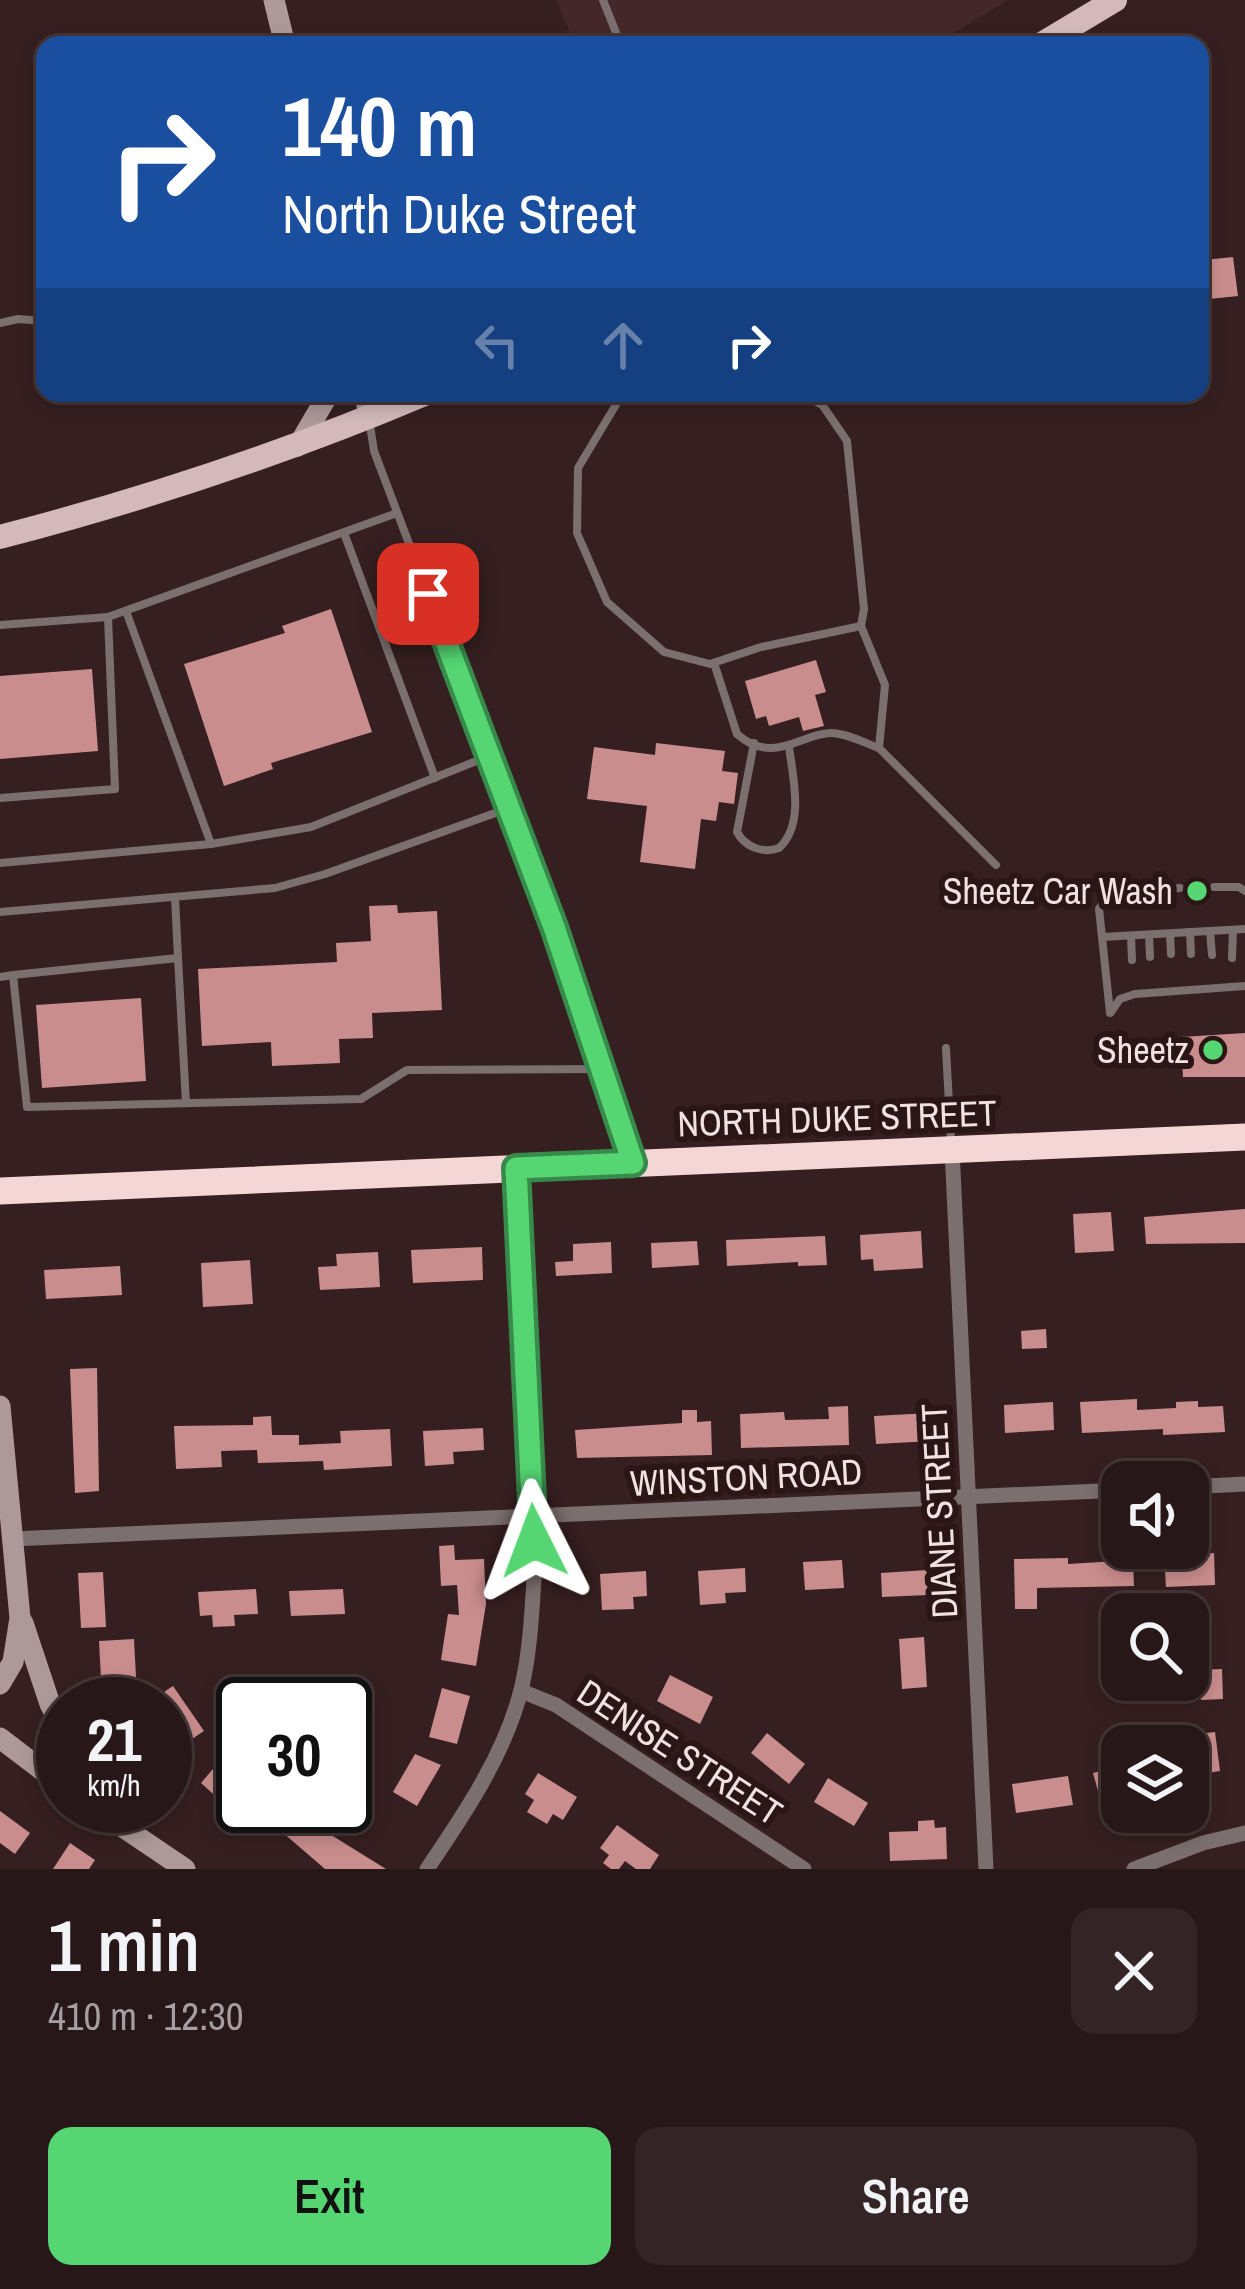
<!DOCTYPE html>
<html lang="en">
<head>
<meta charset="utf-8">
<style>
	body { margin:0; font-family:"Archivo Narrow",sans-serif; background:#342425; color:#f1f3f6; height:100vh; display:flex; flex-direction:column; font-size:45px; white-space:nowrap }
	* { box-sizing:border-box; margin:0 }
	p { font-size:39px; color:#a59fa2 }
	.icon { flex:none; width:66px; height:66px; fill:none; stroke:currentColor; stroke-width:2; stroke-linecap:round; stroke-linejoin:round }
	.map { position:relative; height:1869px; overflow:hidden }
	.side { display:flex; flex-direction:column; background:#281718; flex:1 }
	.side>* { flex:none }
	.hud { position:absolute; left:36px; top:36px; width:1173px; height:366px; border-radius:24px; box-shadow:0 6px 18px #0003,0 0 0 3px #443637; background:#1a4fa0; color:#fff; overflow:hidden }
	.fabs { position:absolute; left:1101px; top:1461px; display:grid; gap:24px }
	.fabs a { display:grid; place-items:center; width:108px; height:108px; border-radius:24px; background:#281718; box-shadow:0 6px 18px #0003,0 0 0 3px #443637; font-size:60px }
	.speed { position:absolute; left:36px; top:1677px; display:flex; gap:24px; font-size:60px; font-weight:700; text-align:center }
	.speed>* { display:grid; place-content:center; width:156px; height:156px; border-radius:50%; background:#281718; box-shadow:0 6px 18px #0003,0 0 0 3px #443637; line-height:1 }
	.speed small { font-size:30px; font-weight:400 }
	.speed .limit { border:6px solid #111; border-radius:18px; background:#fff; color:#111 }
	.pin { position:absolute; display:grid; place-items:center; width:102px; height:102px; color:#fff; margin:-51px; border-radius:24px; box-shadow:0 6px 18px #0006 }
	.me { position:absolute; width:132px; margin:-66px; rotate:357deg; stroke-linejoin:round; filter:drop-shadow(0 0 9px #0008) }
	.turn { display:flex; align-items:center; gap:42px; height:252px; padding:0 48px; font-size:54px }
	.turn .icon { width:156px; height:156px; stroke-width:2.5 }
	.turn b { display:block; font-size:84px; line-height:102px }
	.lanes { display:flex; align-items:center; height:114px; padding:0 48px; background:#0003; justify-content:center; gap:60px; direction:ltr }
	.lanes .off { opacity:.35 }
	.round { display:grid; place-items:center; flex:none; width:126px; height:126px; border-radius:24px; background:#342425 }
	.summary { display:flex; align-items:center; justify-content:space-between; height:204px; padding:0 48px }
	h1 { font-size:72px; font-weight:600; line-height:90px }
	.button { display:flex; gap:24px; margin-top:auto; padding:24px 48px }
	.button a { flex:1; height:138px; border-radius:24px; background:#55d672; color:#111; font-size:48px; font-weight:600; line-height:138px; text-align:center }
	.button a+a { background:#342425; color:#f1f3f6 }
	.map>svg:first-child { display:block }
	.built { fill:#442728 }
	.building { fill:#ca8d8d }
	.lines { fill:none; stroke-linecap:round; stroke-linejoin:round }
	.lane { stroke:#7c6f6f; stroke-width:8 }
	.street { stroke:#7c6f6f; stroke-width:15 }
	.secondary { stroke:#ad9999; stroke-width:21 }
	.primary { stroke:#d3b9b9; stroke-width:24 }
	.highway { stroke:#f5d6d6; stroke-width:27 }
	.route-casing { stroke:#378b4a; stroke-width:30 }
	.route { stroke:#55d672; stroke-width:21 }
	.poi-dot { fill:#55d672; stroke:#2b1616; stroke-width:4.5 }
	.labels { text-anchor:middle; stroke-width:12; stroke-linejoin:round; paint-order:stroke }
	.poi-label { font-size:36px; fill:#f1e1e1; stroke:#2b1616; text-anchor:end }
	.street-label { font-size:36px; fill:#f1e1e1; stroke:#2b1616 }
</style>
</head>
<body>
<div class="map">
<svg width="1245" height="1869" viewBox="0 0 1245 1869">
	<rect width="100%" height="100%" fill="#361f20"/>
	<path class="built" d="M556,0H1008L933,45H575Z"/>
	<g class="building">
		<path d="M1233,257L1238,296L1200,300V269H1205L1204,260Z"/>
		<path d="M331,609L372,732L271,763L273,769L224,786L184,664L285,633L282,626Z"/>
		<path d="M816,660L826,692L815,695L824,726L803,731L799,717L769,726L766,716L756,719L745,681Z"/>
		<path d="M92,669L98,751L0,759V676Z"/>
		<path d="M656,743L725,751L722,771L738,773L734,804L719,802L716,821L701,819L695,869L640,862L647,806L587,799L594,747L655,755Z"/>
		<path d="M397,905L398,913L437,911L442,1010L372,1013L373,1038L339,1039L340,1063L272,1066L271,1042L202,1046L198,969L337,962L336,943L371,941L369,906Z"/>
		<path d="M141,998L146,1081L42,1088L36,1005Z"/>
		<path d="M1245,1033V1077H1183L1181,1037Z"/>
		<path d="M1245,1209V1243L1146,1244L1144,1217Z"/>
		<path d="M1111,1212L1114,1251L1075,1253L1073,1214Z"/>
		<path d="M921,1231L923,1268L874,1271L873,1259L861,1260L860,1235Z"/>
		<path d="M825,1236L827,1265L798,1266V1262L727,1266L726,1240Z"/>
		<path d="M697,1241L699,1265L652,1268L651,1243Z"/>
		<path d="M611,1242L612,1273L556,1276L555,1262L573,1261V1244Z"/>
		<path d="M482,1247L483,1280L413,1283L411,1250Z"/>
		<path d="M378,1252L380,1287L320,1290L318,1267L337,1266L336,1254Z"/>
		<path d="M250,1260L253,1304L203,1307L201,1263Z"/>
		<path d="M120,1266L122,1295L46,1299L44,1270Z"/>
		<path d="M1046,1329L1047,1348L1022,1349L1021,1331Z"/>
		<path d="M97,1368L99,1491L75,1493L70,1369Z"/>
		<path d="M1137,1399V1410L1176,1408V1402L1198,1401V1407L1223,1406L1225,1432L1163,1435V1429L1082,1433L1080,1402Z"/>
		<path d="M1053,1402L1054,1430L1005,1433L1004,1405Z"/>
		<path d="M848,1406L849,1445L741,1448L740,1414L784,1412L785,1420L829,1419L828,1407Z"/>
		<path d="M682,1410H697V1422L711,1421L712,1455L577,1458L575,1430L682,1423Z"/>
		<path d="M930,1413L932,1441L876,1444L874,1416Z"/>
		<path d="M271,1416L272,1435H299V1445L341,1443L340,1431L390,1429L392,1466L324,1470L323,1461L258,1463L257,1450L221,1451L222,1467L176,1469L174,1426L253,1425V1417Z"/>
		<path d="M483,1428L484,1450L453,1452L454,1464L425,1466L423,1431Z"/>
		<path d="M454,1545L455,1560L484,1559L486,1604L476,1666L441,1660L448,1614L459,1615L457,1585L441,1586L439,1546Z"/>
		<path d="M1214,1553L1215,1585L1166,1587L1164,1556Z"/>
		<path d="M1068,1558V1564L1133,1560L1134,1586L1037,1588V1609H1015L1014,1559Z"/>
		<path d="M842,1560L844,1588L805,1590L803,1562Z"/>
		<path d="M745,1568L746,1592L725,1593L726,1603L700,1605L698,1571Z"/>
		<path d="M927,1570L928,1595L882,1597L881,1573Z"/>
		<path d="M646,1571L647,1596L633,1597L634,1609L602,1610L600,1574Z"/>
		<path d="M103,1572L106,1627L81,1628L78,1573Z"/>
		<path d="M256,1589L258,1614L234,1615L235,1626L213,1627L212,1615L200,1616L198,1592Z"/>
		<path d="M343,1589L345,1614L291,1616L289,1591Z"/>
		<path d="M924,1637L927,1687L902,1689L899,1639Z"/>
		<path d="M134,1639L136,1677L101,1679L99,1641Z"/>
		<path d="M1222,1669L1223,1699L1201,1700L1199,1670Z"/>
		<path d="M670,1675L713,1697L700,1724L657,1701Z"/>
		<path d="M173,1686L204,1731L171,1753L165,1744V1704H146Z"/>
		<path d="M442,1688L470,1696L457,1744L429,1737Z"/>
		<path d="M1215,1732L1220,1771L1188,1776V1735Z"/>
		<path d="M767,1733L805,1764L789,1784L751,1753Z"/>
		<path d="M415,1754L441,1765L417,1806L393,1792Z"/>
		<path d="M224,1756L243,1773V1821L201,1783Z"/>
		<path d="M1122,1765V1792L1100,1798L1093,1773Z"/>
		<path d="M538,1773L577,1797L563,1820L553,1814L547,1824L527,1812L534,1800L525,1794Z"/>
		<path d="M1068,1776L1073,1805L1016,1813L1012,1784Z"/>
		<path d="M828,1778L868,1803L854,1826L814,1802Z"/>
		<path d="M252,1806H307L333,1828L328,1833L386,1869H325Z"/>
		<path d="M0,1811L30,1833L15,1854L0,1843Z"/>
		<path d="M934,1820L935,1828L946,1827L947,1859L890,1861L889,1832L918,1831V1821Z"/>
		<path d="M617,1825L659,1855L650,1869H636L625,1861L619,1869H611L603,1863L609,1855L600,1848Z"/>
		<path d="M70,1843L95,1860L89,1869H53Z"/>
	</g>
	<g class="lines">
		<g class="lane">
			<path d="M603,0L621,45"/>
			<path d="M0,323L18,319L45,321"/>
			<path d="M623,393L578,468L577,533L607,602L664,652L710,664L761,647L861,626L864,609L847,441L823,406L803,393"/>
			<path d="M369,419L374,451L554,927L631,1156"/>
			<path d="M344,533L435,778"/>
			<path d="M126,611L211,844"/>
			<path d="M0,625L108,617L397,513"/>
			<path d="M861,626L885,685L879,748L996,865"/>
			<path d="M714,663L737,734C773,766 802,733 831,733C846,733 865,743 879,748"/>
			<path d="M754,743L737,832C745,847 763,854 779,848C805,824 793,778 789,747"/>
			<path d="M0,798L115,789L108,617"/>
			<path d="M0,863L211,844L311,827L489,756"/>
			<path d="M1214,887H1239L1245,891"/>
			<path d="M0,912L275,888L325,874L509,808"/>
			<path d="M1210,931L1212,955"/>
			<path d="M1190,932L1191,954"/>
			<path d="M1170,934L1171,954"/>
			<path d="M1149,935L1150,957"/>
			<path d="M1131,936L1132,960"/>
			<path d="M1102,937L1099,909L1108,895L1180,888"/>
			<path d="M178,958L186,1103"/>
			<path d="M1232,958L1233,930"/>
			<path d="M13,975L178,958L175,897"/>
			<path d="M0,977L13,975L27,1107L361,1099L407,1070L601,1069"/>
			<path d="M1111,1012L1120,999L1135,994L1245,986"/>
			<path d="M1110,1013L1102,937L1245,929"/>
			<path d="M946,1048L951,1142"/>
		</g>
		<g class="street">
			<path d="M952,1149L986,1869"/>
			<path d="M1188,1487L1245,1484"/>
			<path d="M12,1539L1122,1490"/>
			<path d="M521,1691L556,1705L804,1869"/>
			<path d="M427,1869C465,1813 506,1753 522,1686C531,1646 532,1606 535,1565L516,1168"/>
			<path d="M1134,1869L1203,1843L1245,1833"/>
		</g>
		<g class="secondary">
			<path d="M274,0L285,45"/>
			<path d="M365,393L369,418"/>
			<path d="M298,446L329,393"/>
			<path d="M0,1406L20,1618L13,1662L0,1684"/>
			<path d="M23,1623L50,1704L63,1729"/>
			<path d="M0,1738L63,1786"/>
			<path d="M92,1806L185,1869"/>
		</g>
		<g class="primary">
			<path d="M1040,45L1115,0"/>
			<path d="M0,537C146,499 288,452 427,393"/>
		</g>
		<path class="highway" d="M0,1191L1245,1137"/>
	</g>
	<g class="lines">
		<defs>
			<path id="route" d="M428,594L554,927L633,1163L516,1168L534,1541"/>
		</defs>
		<use href="#route" class="route-casing"/>
		<use href="#route" class="route"/>
	</g>
	<g class="poi-dot">
		<circle cx="1197" cy="891" r="12"/>
		<circle cx="1213" cy="1050" r="12"/>
	</g>
	<g class="labels">
		<g class="poi-label">
			<text x="1173" y="904">Sheetz Car Wash</text>
			<text x="1189" y="1063">Sheetz</text>
		</g>
		<g class="street-label">
			<text transform="translate(837 1118) rotate(-2)" y="13">NORTH DUKE STREET</text>
			<text transform="translate(746 1477) rotate(-3)" y="13">WINSTON ROAD</text>
			<text transform="translate(939 1511) rotate(-93)" y="13">DIANE STREET</text>
			<text transform="translate(680 1752) rotate(33)" y="13">DENISE STREET</text>
		</g>
	</g>
</svg>
<div class="fabs">
<a><svg class="icon" aria-label="sound" viewBox="0 0 24 24"><path d="M4 9h4l5-4v14l-5-4H4zM17 9q2 3 0 6"/></svg></a>
<a><svg class="icon" aria-label="search" viewBox="0 0 24 24"><circle cx="10" cy="10" r="6"/><path d="M15 15l6 6"/></svg></a>
<a><svg class="icon" aria-label="layers" viewBox="0 0 24 24"><path d="M12 4l9 5-9 5-9-5zM3 14l9 5 9-5"/></svg></a>
</div>
<div class="speed"><div>21<small>km/h</small></div><div class="limit">30</div></div>
<div class="pin" style="left:428px;top:594px;background:#d93025"><svg class="icon" aria-label="arrive" viewBox="0 0 24 24"><path d="M6 21V4h12l-3 4 3 4H6"/></svg></div>
<svg class="me" style="left:534px;top:1541px" viewBox="-20 -20 40 40"><path d="M0-17L14 15 0 8-14 15z" fill="#55d672" stroke="#fff" stroke-width="4"/></svg>
<div class="hud">
<div class="turn"><svg class="icon" aria-label="right" viewBox="0 0 24 24"><path d="M7 20v-9h11M14 6l5 5-5 5"/></svg><div><b>140 m</b>North Duke Street</div></div>
<div class="lanes"><svg class="icon off" aria-label="left" viewBox="0 0 24 24"><path d="M17 20v-9H6M10 6l-5 5 5 5"/></svg><svg class="icon off" aria-label="ahead" viewBox="0 0 24 24"><path d="M12 20V5M6 11l6-6 6 6"/></svg><svg class="icon" aria-label="right" viewBox="0 0 24 24"><path d="M7 20v-9h11M14 6l5 5-5 5"/></svg></div>
</div>
</div>
<section class="side">
<div class="summary"><div><h1>1 min</h1><p>410 m · 12:30</p></div><a class="round"><svg class="icon" aria-label="close" viewBox="0 0 24 24"><path d="M6 6l12 12M18 6L6 18"/></svg></a></div>
<div class="button"><a>Exit</a><a>Share</a></div>
</section>
</body>
</html>
